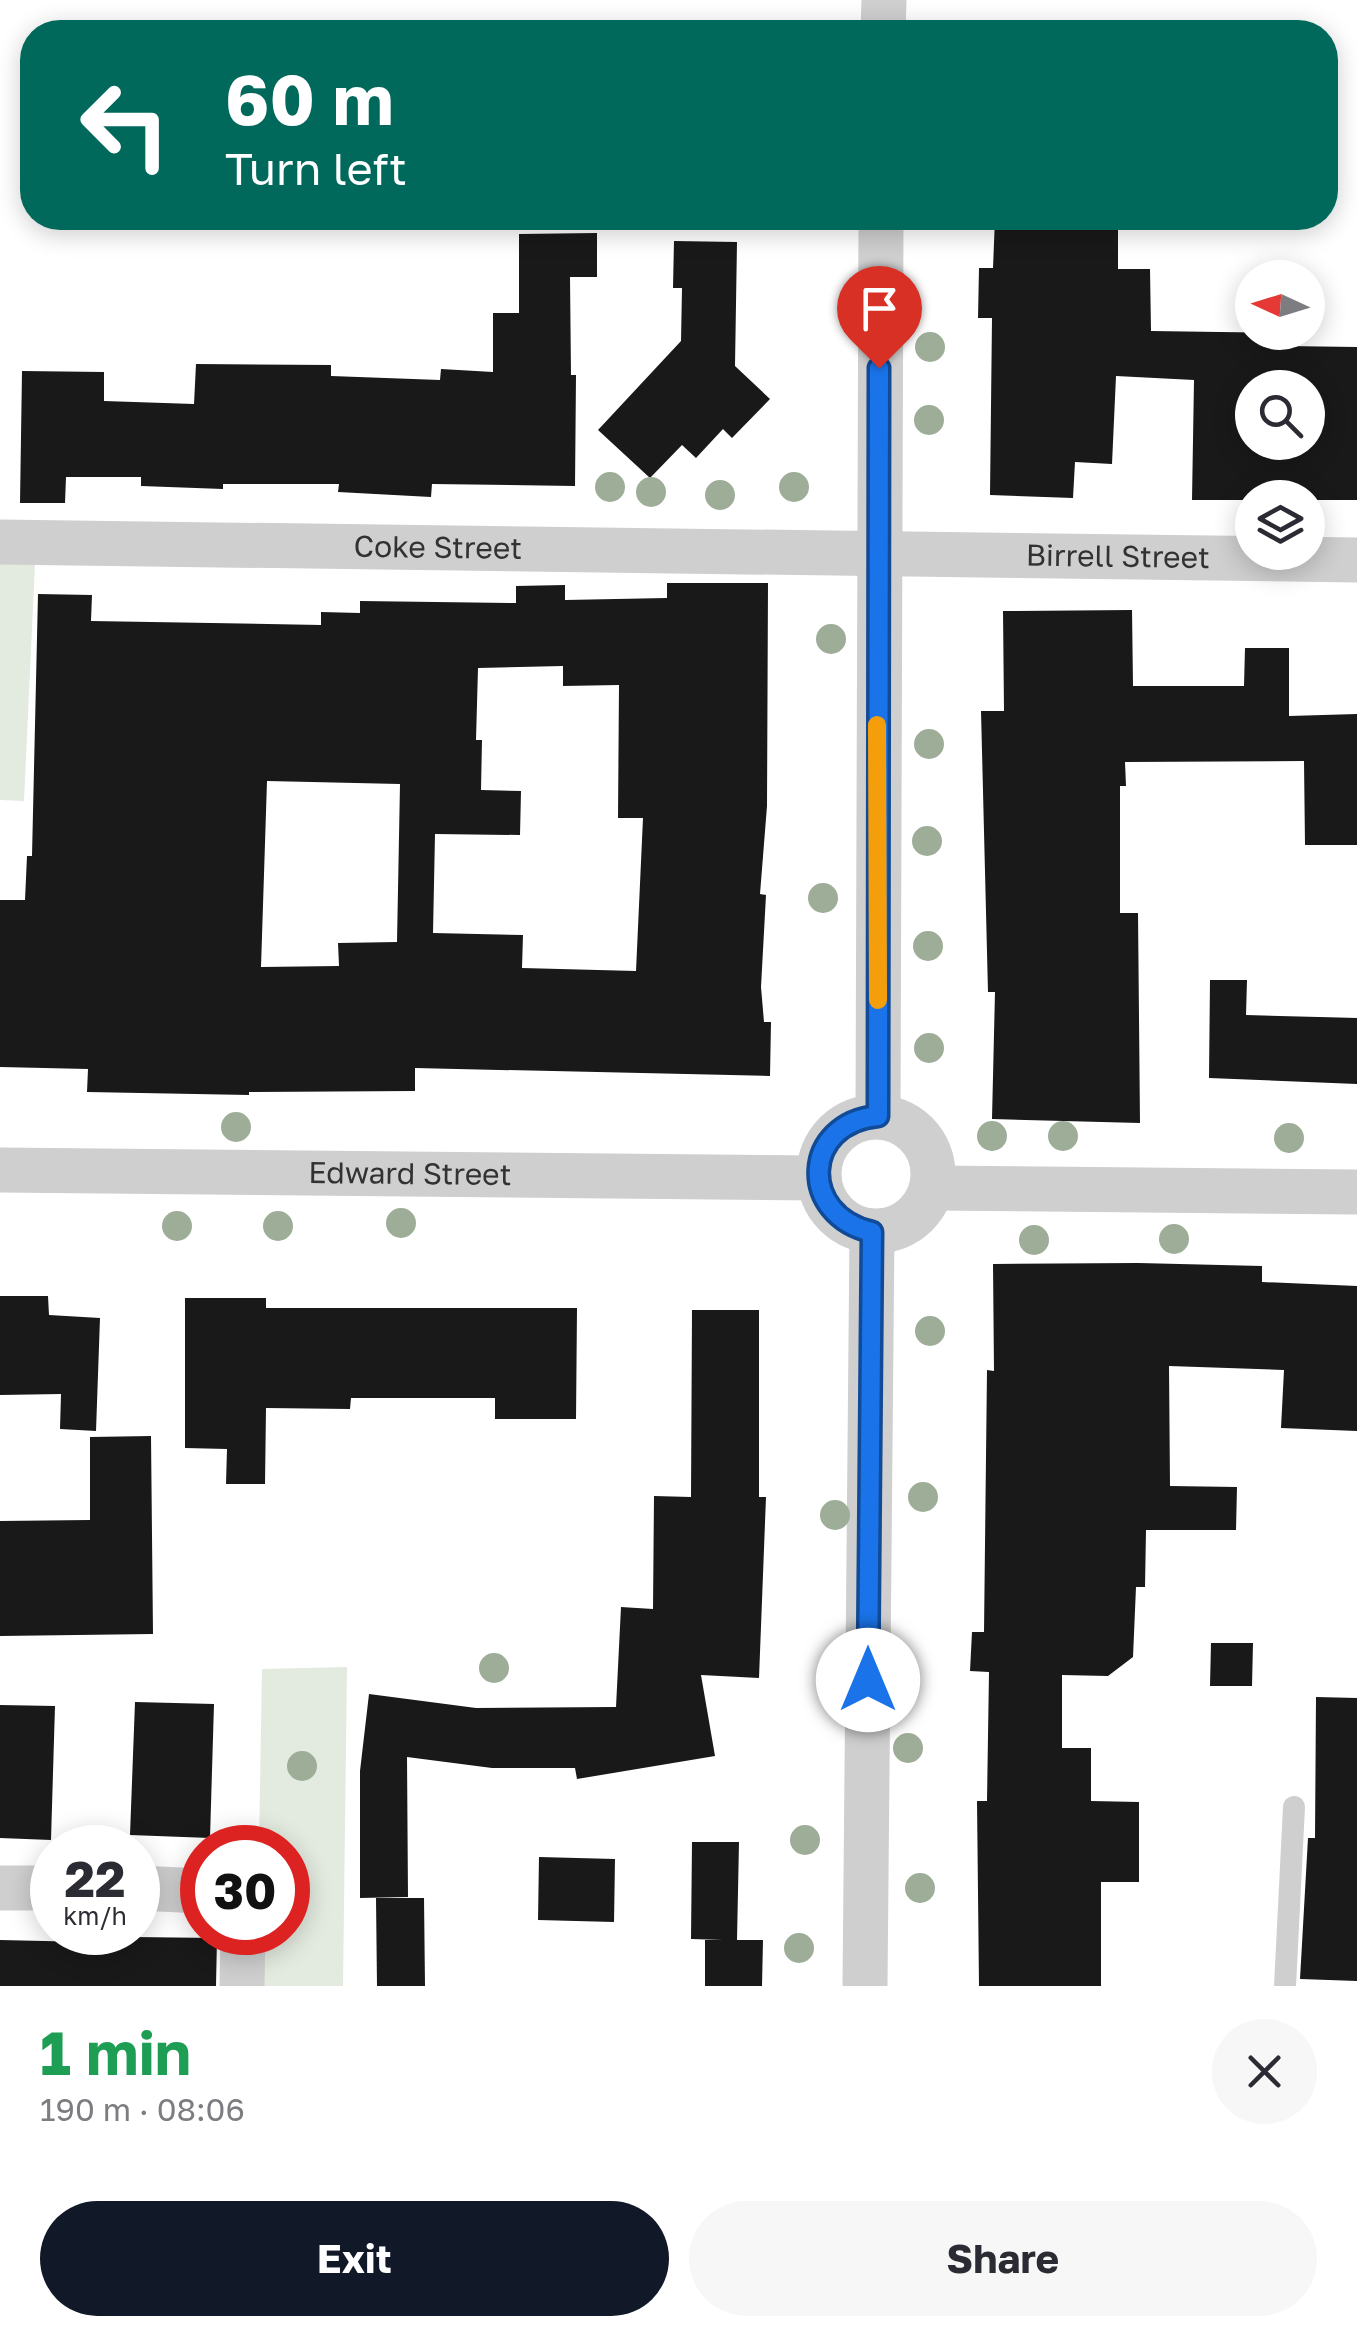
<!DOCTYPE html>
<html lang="en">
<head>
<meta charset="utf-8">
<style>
	body { margin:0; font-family:"Golos Text",sans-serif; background:#f7f7f7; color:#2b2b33; height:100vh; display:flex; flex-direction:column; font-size:38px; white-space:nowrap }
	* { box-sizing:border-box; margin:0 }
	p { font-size:32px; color:#7c7c81 }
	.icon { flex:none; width:55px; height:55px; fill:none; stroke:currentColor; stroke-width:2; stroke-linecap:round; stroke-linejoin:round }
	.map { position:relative; height:1986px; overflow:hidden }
	.sheet { display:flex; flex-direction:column; background:#fff; flex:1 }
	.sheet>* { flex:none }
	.guide { position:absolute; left:20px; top:20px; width:1318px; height:210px; border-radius:40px; box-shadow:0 5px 25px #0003; background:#00695c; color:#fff; overflow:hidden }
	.needle { width:65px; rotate:274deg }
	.buttons { position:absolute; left:1235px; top:260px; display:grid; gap:20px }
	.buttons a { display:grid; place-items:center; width:90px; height:90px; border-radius:50%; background:#fff; box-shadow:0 5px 25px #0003; font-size:50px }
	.speed { position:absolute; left:30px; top:1825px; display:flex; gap:20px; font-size:50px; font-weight:700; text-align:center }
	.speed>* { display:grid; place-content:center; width:130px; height:130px; border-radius:50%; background:#fff; box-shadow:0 5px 25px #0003; line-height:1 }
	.speed small { font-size:25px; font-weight:400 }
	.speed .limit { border:15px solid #d22; background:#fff; color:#111 }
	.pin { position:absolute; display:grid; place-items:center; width:85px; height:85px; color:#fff; margin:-102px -42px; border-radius:50% 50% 50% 0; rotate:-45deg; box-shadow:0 0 10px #0007 }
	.pin .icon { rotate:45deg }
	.me { position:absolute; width:110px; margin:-55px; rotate:0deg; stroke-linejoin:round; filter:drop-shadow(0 0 8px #0008) }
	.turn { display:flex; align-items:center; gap:35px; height:210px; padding:0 40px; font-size:45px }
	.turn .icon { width:130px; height:130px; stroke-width:2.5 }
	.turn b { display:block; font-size:70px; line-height:85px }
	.round { display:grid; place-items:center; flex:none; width:105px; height:105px; border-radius:52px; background:#f7f7f7 }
	.headline { display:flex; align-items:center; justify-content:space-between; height:170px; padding:0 40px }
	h1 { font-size:60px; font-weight:700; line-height:75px; color:#1e9e55 }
	.cta { display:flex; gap:20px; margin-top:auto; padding:20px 40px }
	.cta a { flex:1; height:115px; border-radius:60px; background:#111827; color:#fff; font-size:40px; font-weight:700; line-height:115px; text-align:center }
	.cta a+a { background:#f7f7f7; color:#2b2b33 }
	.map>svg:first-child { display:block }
	.green { fill:#e3eadf }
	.building { fill:#191919; fill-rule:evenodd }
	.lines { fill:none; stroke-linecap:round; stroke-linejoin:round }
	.lane { stroke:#cfcfcf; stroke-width:22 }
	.street { stroke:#cfcfcf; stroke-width:45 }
	.tree { fill:#9dad97 }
	.route-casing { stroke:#114b97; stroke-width:25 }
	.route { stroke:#1a73e8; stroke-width:18 }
	.slow { stroke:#f59e0b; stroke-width:18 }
	.labels { text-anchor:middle; stroke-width:10; stroke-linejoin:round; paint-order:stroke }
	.street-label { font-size:30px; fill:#323232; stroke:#fff }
</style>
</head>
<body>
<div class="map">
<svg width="1357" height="1986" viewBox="0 0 1357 1986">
	<rect width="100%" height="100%" fill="#fff"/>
	<g class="green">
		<path d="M0,542H36L24,801L0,800Z"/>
		<path d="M347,1667L343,1986H259L258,1933L288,1932V1848L259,1847L262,1669Z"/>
	</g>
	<g class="building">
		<path d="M995,218H1118V269H1150L1151,331L1285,333V346L1357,347V500H1192L1194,380L1116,376L1112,464L1075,462L1073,498L990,495L992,318H978L979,268H993ZM1252,388H1308V442H1252Z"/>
		<path d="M597,233V277H570L571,375H576L575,486L432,484L431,497L338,492L339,484H223V489L141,486V477H66L65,503H20L22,371L104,372V401L194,404L196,364L331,365V376L440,380L441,369L493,372V313H519V234Z"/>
		<path d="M674,241L737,242L735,366L770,399L732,438L723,429L696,458L682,445L650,478L598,430L681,341L682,288H673Z"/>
		<path d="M667,583H768L767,806L760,894L766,895L761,987L764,1022H771L770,1076L415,1068V1091L249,1092V1095L87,1092L88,1069L0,1067V900H25L27,856H32L38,594L92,595L91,621L321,625V612L360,613V601L516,603V586L565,585V600L667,598ZM563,666V686L619,685L618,818H643L636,971L522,968L523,935L433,933L435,834L520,835L521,791L481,790L482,740H476L478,668ZM267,781L400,784L397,942L338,943L339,966L261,967Z"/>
		<path d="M1132,610L1133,686H1244L1245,648H1289V716L1357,714V845H1305L1304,761L1125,762L1126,786H1120V913H1138L1140,1123L992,1119L995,992H988L981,711H1004L1003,611Z"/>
		<path d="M1210,980H1247L1246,1015L1357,1018V1084L1209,1078Z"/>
		<path d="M1138,1263L1262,1266V1282L1357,1286V1431L1281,1428L1284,1370L1169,1366L1170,1486L1237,1487L1236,1530H1146L1145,1587H1136L1133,1657L1108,1676L1062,1675V1748H1091V1801L1139,1802V1882H1101V1986H979L977,1801H987L989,1672L970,1671L972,1632H984L987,1370L994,1371L993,1264Z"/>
		<path d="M0,1296H48L49,1315L100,1318L96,1431L60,1429L61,1394L0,1395Z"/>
		<path d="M185,1298H266V1308H577L576,1419H495V1398H351L350,1409L266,1408L265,1484H226L227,1449L185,1448Z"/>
		<path d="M692,1310H759V1497H766L759,1678L701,1675L715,1756L577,1779L575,1768H492L407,1757L408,1897L360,1898V1771L369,1694L476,1708L616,1707L621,1607L653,1609L654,1496L691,1497Z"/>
		<path d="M151,1436L153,1634L0,1636V1521L90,1520V1437Z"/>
		<path d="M1211,1643H1253L1252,1686H1210Z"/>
		<path d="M1316,1697L1357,1698V1981L1300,1979L1308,1838H1315Z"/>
		<path d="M135,1702L214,1704L210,1838L130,1835Z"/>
		<path d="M0,1705L55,1706L51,1840L0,1838Z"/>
		<path d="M692,1842H739L737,1940H763L762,1986H705V1940H723L691,1939Z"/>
		<path d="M539,1857L615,1859L614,1922L538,1920Z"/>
		<path d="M376,1898H424L425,1986H377Z"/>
		<path d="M133,1937L217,1938L216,1986H0V1940L133,1943Z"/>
	</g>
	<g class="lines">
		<path class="lane" d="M1285,1986L1294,1807"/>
		<g class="street">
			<path d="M883,32L884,0"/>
			<path id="s1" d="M0,542L1357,560"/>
			<path d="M878,1116L881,218"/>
			<circle cx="876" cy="1174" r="57"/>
			<path id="s2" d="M0,1170L818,1178"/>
			<path d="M932,1188L1357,1192"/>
			<path d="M0,1888H52"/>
			<path d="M138,1888L202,1891"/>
			<path d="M242,1986L243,1932"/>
			<path d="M865,1986L872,1232"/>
		</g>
	</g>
	<g class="tree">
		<circle cx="930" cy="347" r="15"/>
		<circle cx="929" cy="420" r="15"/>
		<circle cx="610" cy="487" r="15"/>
		<circle cx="794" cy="487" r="15"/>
		<circle cx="651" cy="492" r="15"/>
		<circle cx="720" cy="495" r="15"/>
		<circle cx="831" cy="639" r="15"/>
		<circle cx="929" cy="744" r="15"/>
		<circle cx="927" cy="841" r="15"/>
		<circle cx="823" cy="898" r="15"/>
		<circle cx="928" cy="946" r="15"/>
		<circle cx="929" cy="1048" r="15"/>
		<circle cx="236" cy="1127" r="15"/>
		<circle cx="992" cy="1136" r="15"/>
		<circle cx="1063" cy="1136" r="15"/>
		<circle cx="1289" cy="1138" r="15"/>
		<circle cx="401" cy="1223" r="15"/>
		<circle cx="177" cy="1226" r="15"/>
		<circle cx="278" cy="1226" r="15"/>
		<circle cx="1174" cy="1239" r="15"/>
		<circle cx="1034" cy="1240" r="15"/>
		<circle cx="930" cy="1331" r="15"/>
		<circle cx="923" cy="1497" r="15"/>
		<circle cx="835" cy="1515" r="15"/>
		<circle cx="494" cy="1668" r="15"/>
		<circle cx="908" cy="1748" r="15"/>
		<circle cx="302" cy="1766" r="15"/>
		<circle cx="805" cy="1840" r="15"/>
		<circle cx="920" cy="1888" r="15"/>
		<circle cx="799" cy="1948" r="15"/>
	</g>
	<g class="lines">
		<defs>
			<path id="route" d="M868,1680L872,1232C798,1215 802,1123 878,1116L879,368"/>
		</defs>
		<use href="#route" class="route-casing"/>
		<use href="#route" class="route"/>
		<path class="slow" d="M877,725L878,1000"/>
	</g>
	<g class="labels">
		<g class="street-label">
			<text dy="10" stroke="none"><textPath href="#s1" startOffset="438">Coke Street</textPath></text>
			<text dy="10" stroke="none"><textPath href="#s1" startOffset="1118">Birrell Street</textPath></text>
			<text dy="10" stroke="none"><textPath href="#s2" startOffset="410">Edward Street</textPath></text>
		</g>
	</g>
</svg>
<div class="buttons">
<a><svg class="needle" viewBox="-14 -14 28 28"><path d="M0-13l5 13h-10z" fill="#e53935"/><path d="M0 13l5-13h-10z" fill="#7c7c81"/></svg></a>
<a><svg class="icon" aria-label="search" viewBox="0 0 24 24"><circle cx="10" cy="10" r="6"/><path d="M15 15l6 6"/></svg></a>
<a><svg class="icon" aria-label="layers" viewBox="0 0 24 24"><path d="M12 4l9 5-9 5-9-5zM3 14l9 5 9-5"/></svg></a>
</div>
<div class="speed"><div>22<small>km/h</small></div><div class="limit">30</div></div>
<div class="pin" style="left:879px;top:368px;background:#d93025"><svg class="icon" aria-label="arrive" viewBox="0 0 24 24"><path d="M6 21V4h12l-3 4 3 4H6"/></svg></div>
<svg class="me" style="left:868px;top:1680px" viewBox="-20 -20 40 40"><circle r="19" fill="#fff"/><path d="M0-13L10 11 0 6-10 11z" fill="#1a73e8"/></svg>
<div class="guide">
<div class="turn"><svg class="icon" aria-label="left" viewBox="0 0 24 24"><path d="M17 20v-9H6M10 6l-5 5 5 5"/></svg><div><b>60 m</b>Turn left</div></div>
</div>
</div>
<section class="sheet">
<div class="headline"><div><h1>1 min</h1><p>190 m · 08:06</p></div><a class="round"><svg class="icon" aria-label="close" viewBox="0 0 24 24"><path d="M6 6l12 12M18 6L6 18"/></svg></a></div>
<div class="cta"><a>Exit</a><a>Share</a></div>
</section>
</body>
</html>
